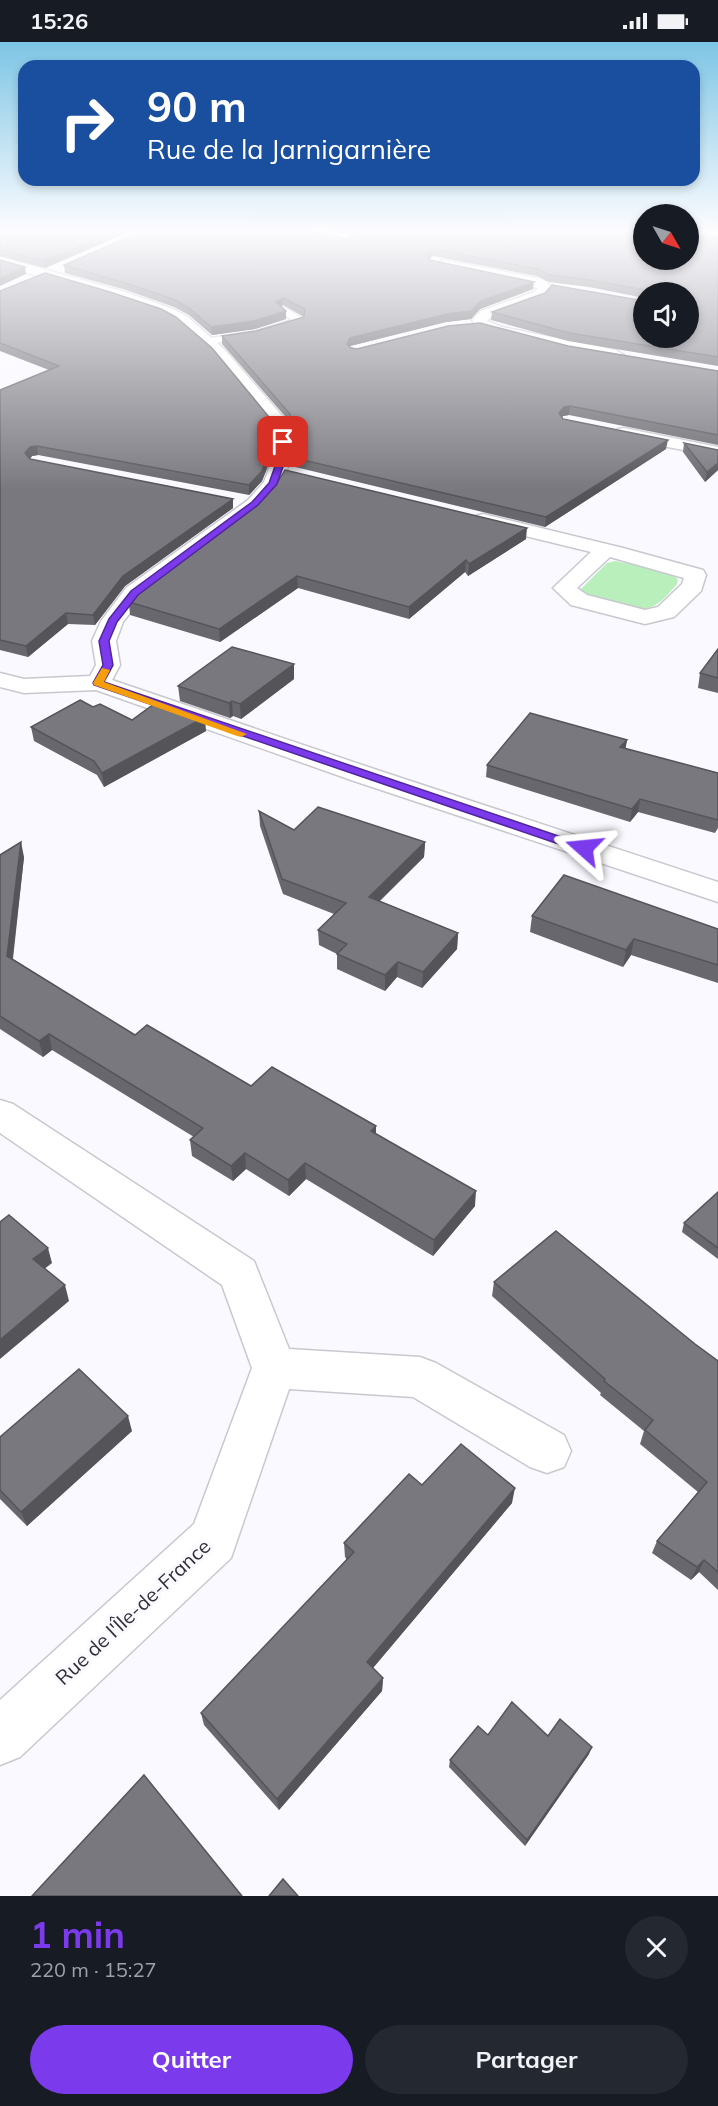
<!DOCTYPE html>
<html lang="fr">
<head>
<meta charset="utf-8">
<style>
	body { margin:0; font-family:Mulish,sans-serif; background:#242831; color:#f1f3f6; height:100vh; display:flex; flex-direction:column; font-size:22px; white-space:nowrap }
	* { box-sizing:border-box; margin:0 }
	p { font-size:20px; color:#9ea1a6 }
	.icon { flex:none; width:33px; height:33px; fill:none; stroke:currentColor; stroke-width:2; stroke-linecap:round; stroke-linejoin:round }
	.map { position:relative; height:1854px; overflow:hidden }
	.sheet { display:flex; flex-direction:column; background:#171b24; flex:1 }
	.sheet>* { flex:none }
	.top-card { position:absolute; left:18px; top:18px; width:682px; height:126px; border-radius:18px; box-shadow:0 3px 9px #0003; background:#1a4fa0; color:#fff; overflow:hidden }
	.needle { width:39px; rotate:129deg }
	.tools { position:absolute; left:633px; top:162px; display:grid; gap:12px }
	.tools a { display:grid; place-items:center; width:66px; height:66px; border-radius:50%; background:#171b24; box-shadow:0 3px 9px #0003; font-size:30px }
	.pin { position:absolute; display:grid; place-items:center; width:51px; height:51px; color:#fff; margin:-26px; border-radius:12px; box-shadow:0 3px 9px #0006 }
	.me { position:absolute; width:66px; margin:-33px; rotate:288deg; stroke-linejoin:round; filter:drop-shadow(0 0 4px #0008) }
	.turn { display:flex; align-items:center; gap:21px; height:126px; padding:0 30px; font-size:27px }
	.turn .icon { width:78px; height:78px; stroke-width:2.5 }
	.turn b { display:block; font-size:42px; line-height:51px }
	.round { display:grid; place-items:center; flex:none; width:63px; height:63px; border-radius:32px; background:#242831 }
	.overview { display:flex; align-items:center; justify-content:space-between; height:102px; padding:0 30px }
	h1 { font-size:36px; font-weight:700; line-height:45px; color:#7c3aed }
	.primary-button { display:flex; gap:12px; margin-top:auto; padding:12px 30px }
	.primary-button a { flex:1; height:69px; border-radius:36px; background:#7c3aed; color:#fff; font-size:24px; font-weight:700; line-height:69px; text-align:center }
	.primary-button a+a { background:#242831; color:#f1f3f6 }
	.status { display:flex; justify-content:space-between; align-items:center; height:42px; padding:0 30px; background:#171b24; direction:ltr }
	.status svg { height:16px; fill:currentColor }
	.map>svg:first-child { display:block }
	.green { fill:#b8efbb }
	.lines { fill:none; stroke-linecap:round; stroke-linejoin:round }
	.lane-casing { stroke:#c8c8cf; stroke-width:2 }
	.street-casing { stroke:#c8c8cf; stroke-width:3 }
	.lane { fill:#fff; fill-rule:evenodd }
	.street { fill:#fff; fill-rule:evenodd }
	.wall { fill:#68676d }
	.shaded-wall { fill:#555459 }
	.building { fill:#79787f; stroke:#555459; stroke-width:1.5 }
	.route { fill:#7c3aed; stroke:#51269a; stroke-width:1.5 }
	.slow { fill:#f59e0b }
	.labels { text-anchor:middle; stroke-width:6; stroke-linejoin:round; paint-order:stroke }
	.near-street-label { font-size:20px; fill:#303033; stroke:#faf9ff }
</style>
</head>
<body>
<div class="status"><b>15:26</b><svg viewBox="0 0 49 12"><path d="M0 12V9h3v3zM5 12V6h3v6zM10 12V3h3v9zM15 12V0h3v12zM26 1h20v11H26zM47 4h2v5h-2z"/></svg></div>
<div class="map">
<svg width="718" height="1854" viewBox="0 0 718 1854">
	<rect width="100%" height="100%" fill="#faf9ff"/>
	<path class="green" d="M615,519L672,531L678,538L677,542C665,555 659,566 640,567C624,564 589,560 580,548L607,521Z"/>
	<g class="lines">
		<defs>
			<path id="lane" d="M284,265L304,277V281L256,295L209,302L203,299L209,296L255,289L291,278L279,268Z"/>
			<g id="street">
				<path d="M0,215L122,249L173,267L188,275L224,307L289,382L292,400L291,416L282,442L262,466L142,556L123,580L116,599L120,623L112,638L374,727L718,840V860L354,739L96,648L24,651L0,645V631L24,637L90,634L96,623L92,599L101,579L126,546L248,458L264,440L273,416L274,400L272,383L214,313L178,281L163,273L112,255L0,223Z"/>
				<path d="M445,218L542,237L553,245L544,256L491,275L487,279L502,285L616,308L624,313L616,318L493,292L476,285L472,278L481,269L534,250L538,246L441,225L439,222L441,219Z"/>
				<path d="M624,386L718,405V415L618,395L615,391L618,387Z"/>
				<path d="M483,472L623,506L703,528L706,533L701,549L674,575L645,582L571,563L553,546L591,510L476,482L473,478L476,474ZM610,515L684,536L682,542L658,565L645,568L587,553L577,546Z"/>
				<path d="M0,1058L13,1062L254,1219L289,1307L420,1315L436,1321L564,1393L571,1409L564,1425L547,1431L530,1425L413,1355L289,1347L231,1516L20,1715L0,1723V1658L194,1482L252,1326L222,1243L0,1091Z"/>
			</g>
		</defs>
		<use href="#lane" class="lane-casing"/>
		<use href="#street" class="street-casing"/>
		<use href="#lane" class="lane"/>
		<use href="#street" class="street"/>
	</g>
	<g class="wall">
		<path d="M0,189H131L45,226L0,214Z"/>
		<path d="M332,189H644L689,192L718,195V324L568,299L491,278L492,270L644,259L688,250H644V256L589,245L549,240L537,234L433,214L429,217L430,218L533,247L480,267L471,277L446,280L350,304V305L357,307L568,304L718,329V403L569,373L563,374L562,375L563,377L666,407L545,485L291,424L290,415L293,395L291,381L222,302V294L256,289L304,275L283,263L281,265L286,269V277L255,287L212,293L189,273L174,265L123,247L65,231L64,223L347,197L353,194Z"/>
		<path d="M0,249L271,416L262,439L249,453L38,413L32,414L30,417L233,457V466L125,544L95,583L68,582L28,615L0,608V348L49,328L0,309Z"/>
		<path d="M684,401L718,408V428L705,440L683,410Z"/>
		<path d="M526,497L468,534L465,530L409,577L298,546L220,600L130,573L129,560Z"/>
		<path d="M718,607V651L698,646L700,631Z"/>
		<path d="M294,622V637L241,677L233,674L230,676L180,659L178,644Z"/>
		<path d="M93,665L132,678L206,689L104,745L97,733L34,699L31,685Z"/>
		<path d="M627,698L625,707L718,731V786L715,791L638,770L630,780L486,735L487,723Z"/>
		<path d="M259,769L294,788L425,800L424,815L380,859L458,891L457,907L422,946L397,935L385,949L337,927V912L319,903L318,888L334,872L283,852L260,784Z"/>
		<path d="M0,813L24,815L13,917L135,993L251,1044L376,1092L475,1164L433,1214L306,1137L289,1154L246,1127L233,1139L192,1114L190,1098L194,1095L52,1008L43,1015L0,987Z"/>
		<path d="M532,874L718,887V941L631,913L623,925L530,890Z"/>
		<path d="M718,1150V1217L682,1190L684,1181Z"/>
		<path d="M494,1240L695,1302L718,1319V1548L699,1530L691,1538L652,1511L657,1499L698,1450L640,1402L644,1389L600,1353L601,1351L492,1254Z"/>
		<path d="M132,1389L27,1484L0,1457V1395Z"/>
		<path d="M422,1443L512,1461L373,1626L383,1636L382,1649L279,1768L204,1683L201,1671L347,1518L345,1515L344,1501Z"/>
		<path d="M488,1693L548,1694L589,1712L525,1804L449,1725L450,1718Z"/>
	</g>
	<g class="shaded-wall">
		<path d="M115,189H131L45,226L44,219Z"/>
		<path d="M433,207V214L426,220V213Z"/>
		<path d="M25,225L26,232L0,244V236Z"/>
		<path d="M534,240L533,247L480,267L471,277L446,280L350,304L347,310V302L350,296L481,259Z"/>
		<path d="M283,256V263L277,268L276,260Z"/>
		<path d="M286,269V277L255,287L212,293L211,285Z"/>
		<path d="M570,364L569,373L563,374L558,380L559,371L564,365Z"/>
		<path d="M269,375L271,416L262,439L249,453V443Z"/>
		<path d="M668,398L666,407L545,485L546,475Z"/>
		<path d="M37,404L38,413L32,414L27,420L25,411L30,405Z"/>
		<path d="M718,421V428L705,440L707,430Z"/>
		<path d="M233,457V466L125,544L95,583L93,573L123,534Z"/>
		<path d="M527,486L526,497L468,534L469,522Z"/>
		<path d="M466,518L465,530L409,577V565Z"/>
		<path d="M297,534L298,546L220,600L219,587Z"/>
		<path d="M66,571L68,582L28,615L26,604Z"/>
		<path d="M294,622V637L241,677L240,662Z"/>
		<path d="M232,659L233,674L230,676L229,661Z"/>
		<path d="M205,675L206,689L104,745L102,731Z"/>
		<path d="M627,698L625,710L620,705Z"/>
		<path d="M640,757L638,770L630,780L632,767Z"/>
		<path d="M21,800L24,815L11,929L7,914Z"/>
		<path d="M425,800L424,815L368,870L369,855Z"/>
		<path d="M458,891L457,907L422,946L423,930Z"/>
		<path d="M634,897L631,913L623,925L626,908Z"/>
		<path d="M398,920L397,935L385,949V933Z"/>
		<path d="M49,992L52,1008L43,1015L39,999Z"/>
		<path d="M376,1084V1100L371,1089Z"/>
		<path d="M245,1111L246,1127L233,1139L231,1124Z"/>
		<path d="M305,1121L306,1137L289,1154L288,1138Z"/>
		<path d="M476,1149L475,1164L433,1214L434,1198Z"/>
		<path d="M48,1206L52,1221L38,1232L33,1217Z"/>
		<path d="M65,1243L69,1259L0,1317V1298Z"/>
		<path d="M128,1374L132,1389L27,1484L21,1470Z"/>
		<path d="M515,1446L512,1461L367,1633V1620Z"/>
		<path d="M704,1518L699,1530L691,1538L697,1525Z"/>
		<path d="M383,1636L382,1649L279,1768L277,1757Z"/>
		<path d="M592,1705L589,1712L525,1804L527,1798Z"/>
	</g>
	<g class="building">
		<path d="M0,189H115L44,219L0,207Z"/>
		<path d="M143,189H311L347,197L356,192L354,189H644V218H688V191L689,192L718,195V315L569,291L492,270L545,251L552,243L644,259V296H688V250H646L645,248L590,238L549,233L538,227L433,207L426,213L430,218L534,240L481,259L471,269L447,272L350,296L347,302L351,306L357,307L448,284L480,281L568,304L718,329V393L570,364L564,365L559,371L563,377L668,398L546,475L290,415L294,391L290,372L222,294L256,289L304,275L305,267L283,256L276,260L286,269L254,279L211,285L189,266L173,257L122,240L64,223Z"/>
		<path d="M0,218L25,225L0,236Z"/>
		<path d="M45,231L110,250L161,267L176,275L212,306L269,375L270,406L262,429L249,443L37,404L30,405L25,411L30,417L233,457L123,534L93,573L66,571L26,604L0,598V348L59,324L0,301V249Z"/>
		<path d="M684,401L718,408V421L707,430Z"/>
		<path d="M285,428L527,486L469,522L466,518L409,565L297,534L219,587L129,560L157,533L262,457L277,441Z"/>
		<path d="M232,605L294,622L240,662L232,659L229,661L178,644Z"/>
		<path d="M718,607V636L700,631Z"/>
		<path d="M80,658L93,665L100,662L132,678L158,659L205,675L102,731L94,719L31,685Z"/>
		<path d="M530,671L627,698L620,705L718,731V778L640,757L632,767L487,723Z"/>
		<path d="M318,765L425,800L369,855L458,891L423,930L398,920L385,933L337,912L347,902L318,888L346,861L282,837L259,769L294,788Z"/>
		<path d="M21,800L7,914L135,993L147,983L251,1044L272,1025L376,1084L371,1089L476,1149L434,1198L305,1121L288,1138L245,1111L231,1124L190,1098L203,1086L49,992L39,999L0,974V813Z"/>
		<path d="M564,833L718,887V923L634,897L626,908L532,874Z"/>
		<path d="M718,1150V1206L684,1181Z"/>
		<path d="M9,1173L48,1206L33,1217L65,1243L0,1298V1180Z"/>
		<path d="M556,1189L695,1302L718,1319V1530L704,1518L697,1525L657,1499L707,1440L645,1388L653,1378L604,1339L605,1337L494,1240Z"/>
		<path d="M79,1327L128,1374L21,1470L0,1448V1395Z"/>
		<path d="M461,1402L515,1446L367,1620L383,1636L277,1757L201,1671L354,1510L344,1501L409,1432L422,1443Z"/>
		<path d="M512,1660L548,1694L560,1677L592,1705L527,1798L450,1718L478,1684L488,1693Z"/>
		<path d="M144,1733L242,1854H32Z"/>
		<path d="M283,1837L298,1854H269Z"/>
	</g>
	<linearGradient id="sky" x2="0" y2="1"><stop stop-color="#7dc5e5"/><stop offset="0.42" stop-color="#fdfcff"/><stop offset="1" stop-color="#fdfcff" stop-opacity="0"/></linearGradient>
	<rect width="718" height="449" fill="url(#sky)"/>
	<path class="route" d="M283,398L287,400L286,416L277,442L258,463L138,553L117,580L109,599L113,623L104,640L588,804V809H579L94,643L93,641L103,623L99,599L109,577L131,549L252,460L269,441L278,416L279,400Z"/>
	<path class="slow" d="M102,626L110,628L104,640L247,692L241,695L237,694L94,643L93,641Z"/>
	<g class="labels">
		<g class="near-street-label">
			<text transform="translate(133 1570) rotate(-43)" y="7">Rue de l'Île-de-France</text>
		</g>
	</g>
</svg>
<div class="tools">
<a><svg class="needle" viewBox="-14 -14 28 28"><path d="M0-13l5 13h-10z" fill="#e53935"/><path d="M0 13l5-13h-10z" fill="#9ea1a6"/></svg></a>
<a><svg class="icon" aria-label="sound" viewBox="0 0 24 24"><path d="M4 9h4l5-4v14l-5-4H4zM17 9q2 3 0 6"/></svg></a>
</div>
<div class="pin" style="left:283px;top:400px;background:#d93025"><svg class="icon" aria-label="arrive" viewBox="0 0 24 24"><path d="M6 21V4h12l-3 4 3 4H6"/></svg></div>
<svg class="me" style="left:584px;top:806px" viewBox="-20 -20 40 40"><path d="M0-17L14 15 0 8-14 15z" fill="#7c3aed" stroke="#fff" stroke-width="4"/></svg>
<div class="top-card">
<div class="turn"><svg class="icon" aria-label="right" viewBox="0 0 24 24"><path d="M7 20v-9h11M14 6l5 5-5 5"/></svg><div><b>90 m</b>Rue de la Jarnigarnière</div></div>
</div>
</div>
<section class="sheet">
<div class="overview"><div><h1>1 min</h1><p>220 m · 15:27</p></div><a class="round"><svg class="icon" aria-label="close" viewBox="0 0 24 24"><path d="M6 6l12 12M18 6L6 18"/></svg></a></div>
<div class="primary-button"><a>Quitter</a><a>Partager</a></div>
</section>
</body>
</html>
